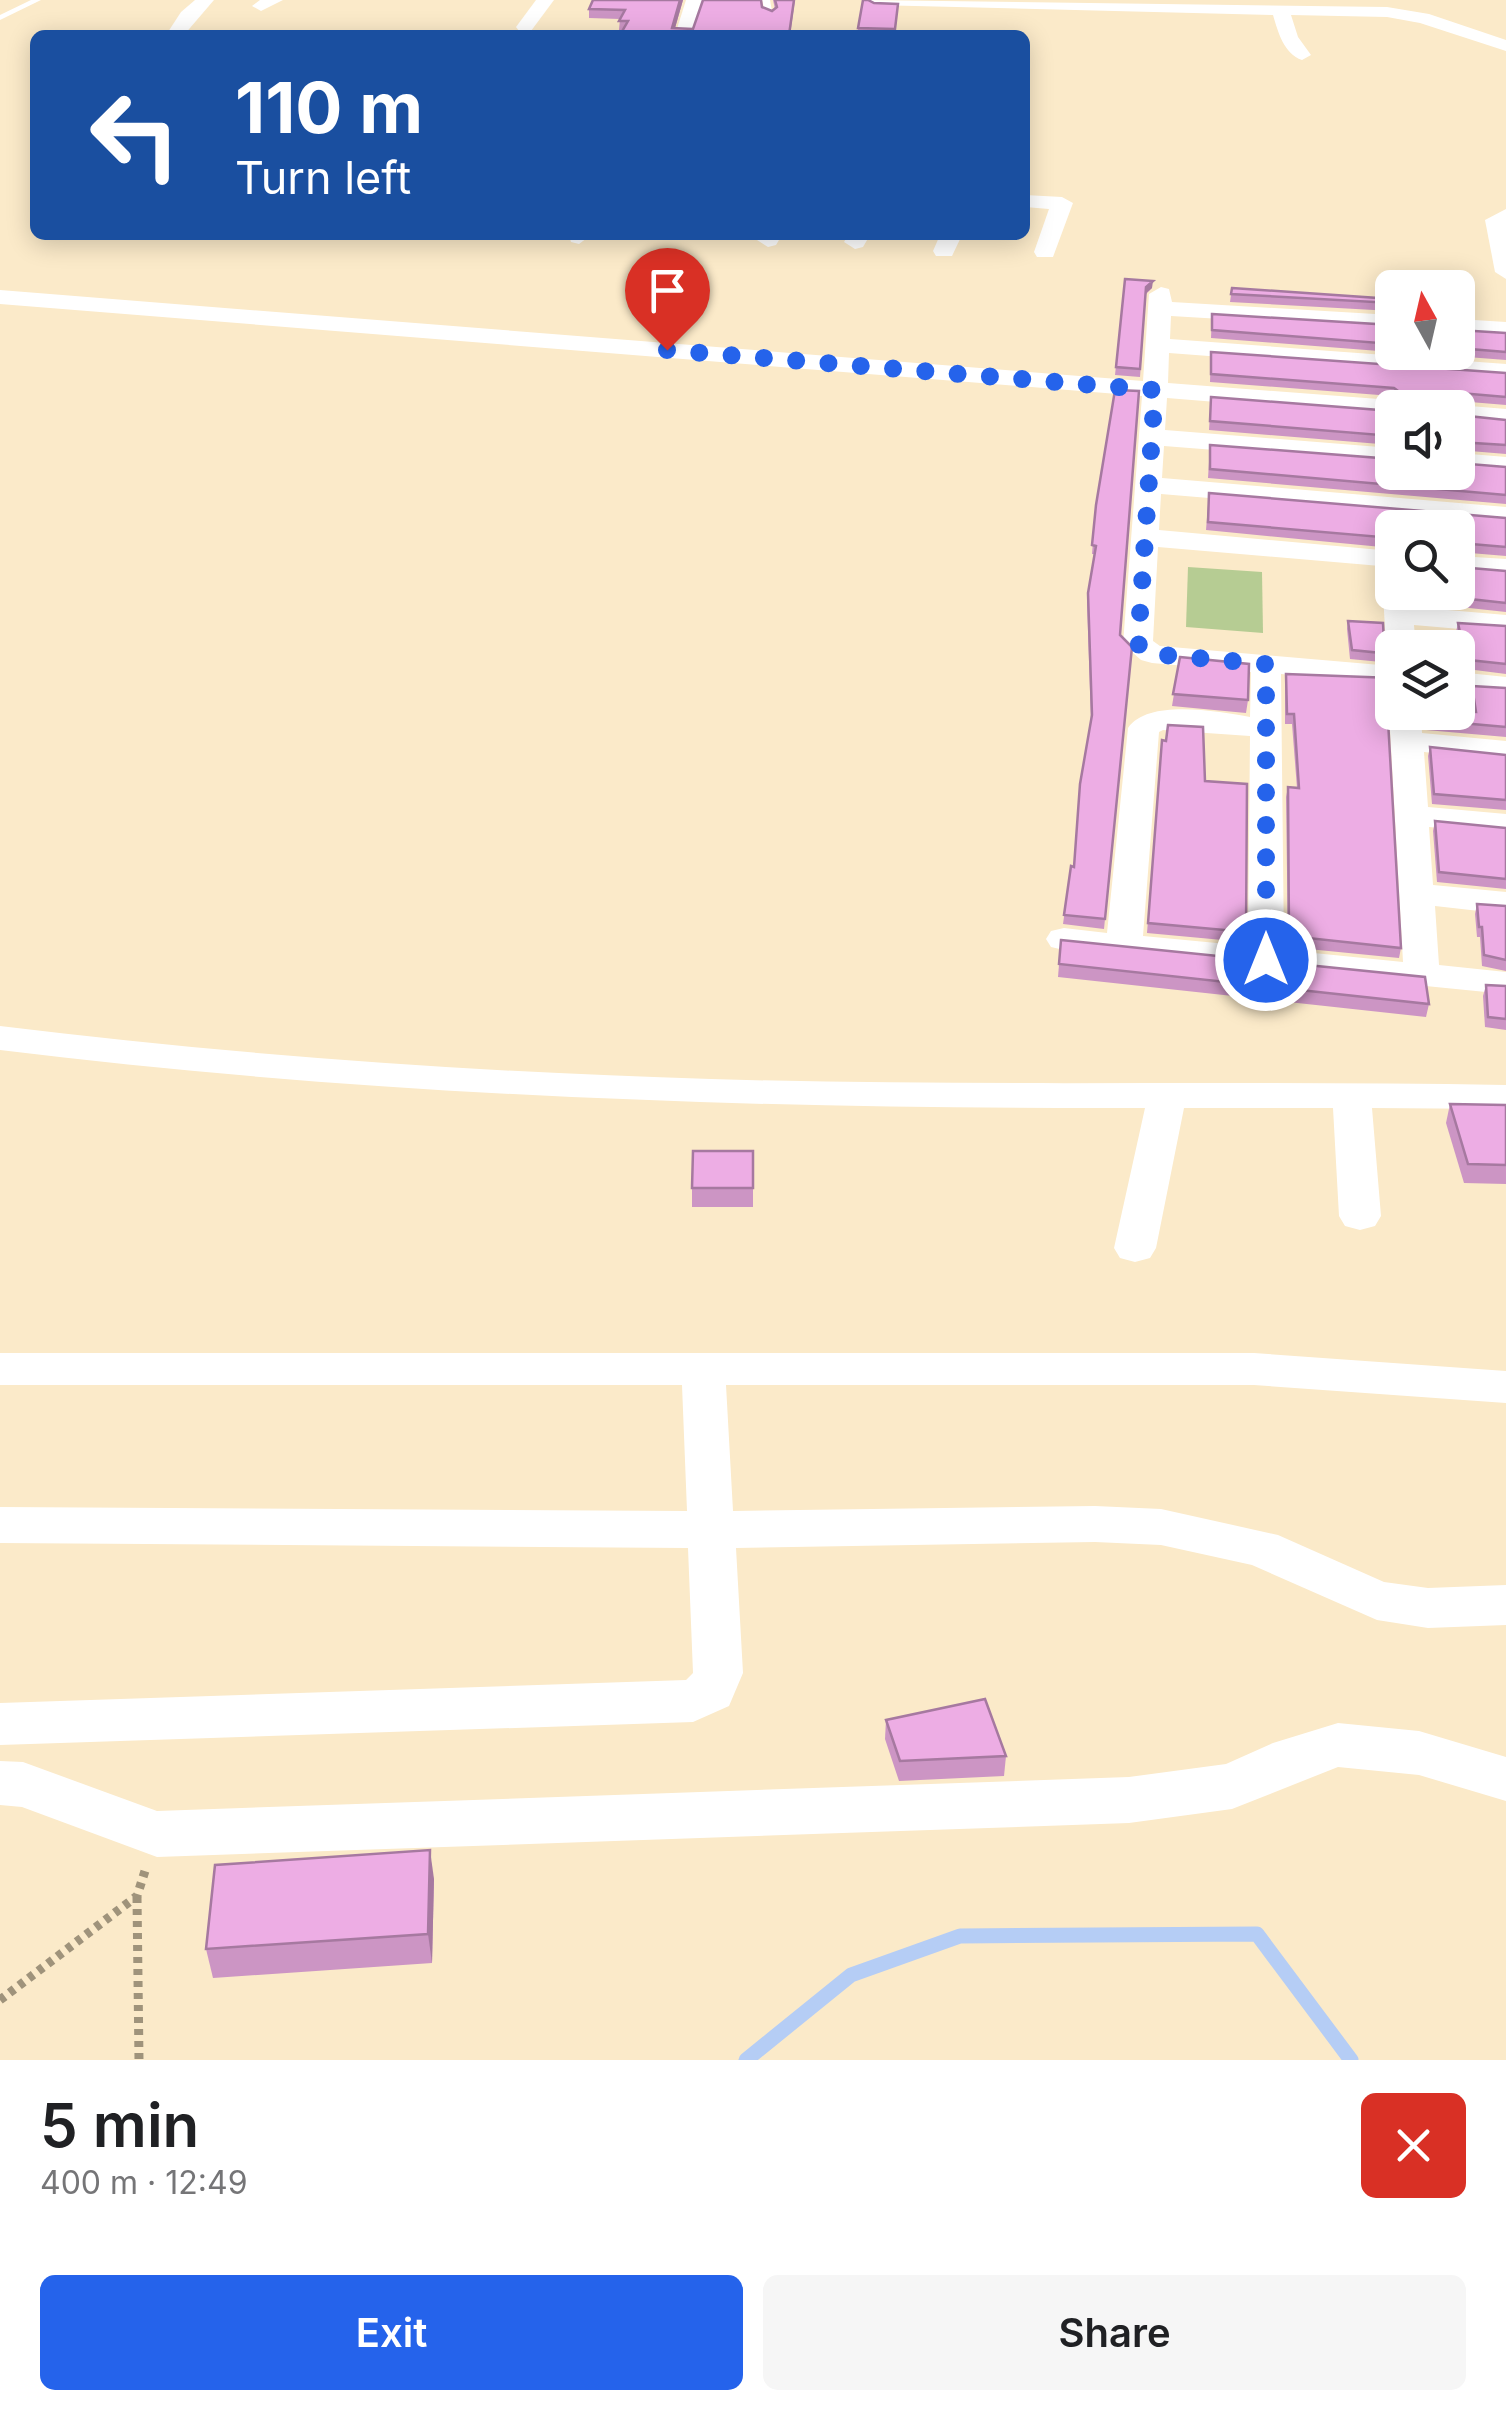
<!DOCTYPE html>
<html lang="en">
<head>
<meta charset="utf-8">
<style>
	body { margin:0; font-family:Inter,sans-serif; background:#f6f6f6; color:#202124; height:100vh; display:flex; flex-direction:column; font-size:38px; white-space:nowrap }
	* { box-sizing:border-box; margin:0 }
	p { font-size:32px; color:#757577 }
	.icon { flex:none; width:55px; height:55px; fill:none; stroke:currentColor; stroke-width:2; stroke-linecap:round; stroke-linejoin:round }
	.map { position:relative; height:2060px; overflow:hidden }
	.drawer { display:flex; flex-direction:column; background:#fff; flex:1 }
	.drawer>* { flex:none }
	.hud { position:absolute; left:30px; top:30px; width:1000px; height:210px; border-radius:15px; box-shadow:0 5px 25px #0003; background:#1a4fa0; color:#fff; overflow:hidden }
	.needle { width:65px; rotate:352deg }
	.controls { position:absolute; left:1375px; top:270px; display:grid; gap:20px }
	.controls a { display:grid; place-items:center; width:100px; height:100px; border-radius:15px; background:#fff; box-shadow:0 5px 25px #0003; font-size:50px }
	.pin { position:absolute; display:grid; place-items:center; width:85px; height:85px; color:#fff; margin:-102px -42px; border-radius:50% 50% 50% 0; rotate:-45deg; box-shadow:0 0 10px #0007 }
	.pin .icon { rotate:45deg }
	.me { position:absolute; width:110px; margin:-55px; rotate:0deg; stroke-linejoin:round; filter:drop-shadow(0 0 8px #0008) }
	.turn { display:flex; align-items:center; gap:35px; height:210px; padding:0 40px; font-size:45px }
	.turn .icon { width:130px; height:130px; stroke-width:2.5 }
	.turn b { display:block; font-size:70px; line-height:85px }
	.round { display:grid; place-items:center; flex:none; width:105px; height:105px; border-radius:15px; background:#f6f6f6 }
	.summary { display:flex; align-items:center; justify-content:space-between; height:170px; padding:0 40px }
	h1 { font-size:60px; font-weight:600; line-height:75px }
	.action { display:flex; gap:20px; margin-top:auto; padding:20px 40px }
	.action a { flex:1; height:115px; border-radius:15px; background:#2563eb; color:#fff; font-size:40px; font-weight:600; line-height:115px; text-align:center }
	.action a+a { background:#f6f6f6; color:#202124 }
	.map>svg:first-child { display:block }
	.green { fill:#b6cc93 }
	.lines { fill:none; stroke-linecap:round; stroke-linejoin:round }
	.stream { stroke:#b5cdf5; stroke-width:15 }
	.path { stroke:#9f937b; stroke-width:9; stroke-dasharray:6 6; stroke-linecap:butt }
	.service { fill:#fff; fill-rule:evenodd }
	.minor { fill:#fff; fill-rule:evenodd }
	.wall { fill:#cc95c4 }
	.shaded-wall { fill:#a679a0 }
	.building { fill:#edade4; stroke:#a679a0; stroke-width:2.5 }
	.route { stroke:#2563eb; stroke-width:18; stroke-dasharray:0 32.4 }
</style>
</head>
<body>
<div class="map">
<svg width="1506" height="2060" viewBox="0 0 1506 2060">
	<rect width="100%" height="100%" fill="#fbeac9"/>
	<path class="green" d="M1188,567L1262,572L1263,633L1186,627Z"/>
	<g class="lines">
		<path class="stream" d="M746,2060L851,1975L960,1936L1257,1934L1351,2060"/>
		<g class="path">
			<path d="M137,1897L139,2060"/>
			<path d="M0,2000L137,1896L145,1871"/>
		</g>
		<g class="service">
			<path d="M31,0H41L0,20V15Z"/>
			<path d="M762,0H770L773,17L766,15Z"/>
		</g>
		<g class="minor">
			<path d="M195,0H214L184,35H166L181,12Z"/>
			<path d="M260,0H283L261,11L252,6Z"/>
			<path d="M536,0H554L531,31H519L516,27Z"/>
			<path d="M686,0H704L693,35H675Z"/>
			<path d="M865,0L1387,7L1429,14L1506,40V51L1420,23L1387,17L1291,15L1298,37L1311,55L1302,60C1284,54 1278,32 1273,15L874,5Z"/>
			<path d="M1025,195L1062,197L1073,203L1053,257H1037L1034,252L1049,209L1025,207Z"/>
			<path d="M1506,209V279L1495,272L1485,220Z"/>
			<path d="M569,235H591L579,244L571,242Z"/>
			<path d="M760,235H782L776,245L768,247L757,240Z"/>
			<path d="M848,235H870L863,247L855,249L844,242Z"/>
			<path d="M940,235H962L952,256H936L933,251Z"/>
			<path d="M1161,287L1169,289L1172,302L1392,315V329L1171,316L1170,339L1506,364V378L1169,353L1168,383L1392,400L1404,408H1392V416L1167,398L1165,430L1392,448V464L1164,446L1162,478L1506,507V523L1161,494L1159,530L1392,551V567L1158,547L1153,641L1160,646L1392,666V684L1281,674L1284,950L1403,962L1389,712L1392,707V712H1421L1422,733L1506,741V761L1424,752L1428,807L1506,814V834L1429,827L1433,885L1506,892V914L1435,906L1439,965L1506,972V994L1064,950L1051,947L1046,939L1051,931L1064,928L1107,933L1128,728C1149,698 1219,712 1250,717L1251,672L1152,663L1141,660L1123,644L1142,396L0,304V290L1143,381L1149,294ZM1163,730L1250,736L1248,946L1143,936L1159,732Z"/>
			<path d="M1458,319L1506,322V336L1458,333Z"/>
			<path d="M1458,405L1506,409V425L1458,420V408H1450Z"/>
			<path d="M1458,453L1506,457V473L1458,469Z"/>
			<path d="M1458,556L1506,559V577L1458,572Z"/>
			<path d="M1392,584V592H1411L1413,607L1506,615V633L1414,625L1416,648H1392L1390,654L1386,648L1383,592Z"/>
			<path d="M1458,672L1506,677V695L1458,690Z"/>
			<path d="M0,1026C236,1055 473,1072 711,1079C976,1087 1241,1080 1506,1085V1109L1372,1108L1381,1216L1375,1226L1360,1230L1345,1226L1339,1216L1333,1108H1184L1156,1248L1150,1258L1135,1262L1120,1258L1114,1248L1145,1108C762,1109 380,1097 0,1050Z"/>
			<path d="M0,1353H1254L1506,1371V1403L1254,1385H726L733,1511L1095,1506L1161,1509L1278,1535L1384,1582L1428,1588L1506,1585V1625L1428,1628L1377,1620L1252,1565L1161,1545L1095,1542L736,1548L743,1673L729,1706L693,1722L0,1745V1703L686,1680L693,1673L688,1548L0,1543V1507L687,1511L682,1385H0Z"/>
			<path d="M1338,1723L1419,1731L1506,1757V1801L1419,1775L1338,1767L1232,1809L1129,1823L157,1857L22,1807L0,1805V1761L23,1762L157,1811L1129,1777L1226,1764L1273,1743Z"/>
		</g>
	</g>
	<g class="wall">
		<path d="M683,0L675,28L693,29L762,7L772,11L775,9L773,0H795L790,35H620L623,30H619L620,19L589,18V9Z"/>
		<path d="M874,3L898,4L895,35L858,34V28Z"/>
		<path d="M1125,279L1152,288L1146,294L1140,377L1115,375Z"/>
		<path d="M1232,288L1392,299V313V311L1230,302Z"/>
		<path d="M1212,314L1392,325V352L1211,338Z"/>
		<path d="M1458,330L1506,333V360L1402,352H1458Z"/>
		<path d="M1211,352L1506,373V405L1458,401L1400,402L1392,396L1210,382Z"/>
		<path d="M1211,397L1392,411V445L1209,430Z"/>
		<path d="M1458,409L1459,415L1506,420V454L1458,450Z"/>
		<path d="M1210,445L1506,467V504L1208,478Z"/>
		<path d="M1209,493L1506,518V556L1458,552L1392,528V548L1206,530Z"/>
		<path d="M1096,505L1120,635L1132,647L1104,929L1063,924L1071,866L1074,867L1091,721L1087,602L1094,554H1092Z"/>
		<path d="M1459,567L1506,571V612L1451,606L1448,592H1458Z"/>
		<path d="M1348,621L1384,642L1391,649L1392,648V663L1350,659L1347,629Z"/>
		<path d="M1458,623L1506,626V674L1467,669L1465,651H1460L1456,632Z"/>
		<path d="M1180,657L1248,700L1246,713L1172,706Z"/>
		<path d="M1286,674L1392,678V704L1387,709L1401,948L1399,958L1288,947L1286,797L1288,787L1297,788L1292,724H1285V684Z"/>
		<path d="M1472,686L1506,688V737L1426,730V712H1472L1470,695Z"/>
		<path d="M1162,740L1205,781L1246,932L1244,942L1147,933Z"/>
		<path d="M1430,747L1506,755V810L1432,804L1428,756Z"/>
		<path d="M1435,821L1506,828V889L1437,882L1433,831Z"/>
		<path d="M1477,904L1506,906V971L1482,966L1480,937H1477L1475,914Z"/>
		<path d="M1061,940L1429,1004L1426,1017L1058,977Z"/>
		<path d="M1486,985L1506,986V1030L1485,1027L1483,996Z"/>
		<path d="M1450,1104L1506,1105V1184L1464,1183L1446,1123Z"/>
		<path d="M753,1151V1207H692V1188Z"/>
		<path d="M886,1720L1006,1756L1004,1776L899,1781L885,1739Z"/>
		<path d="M434,1879L432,1963L213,1978L206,1949Z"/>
	</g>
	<g class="shaded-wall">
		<path d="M680,0H683L673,35L672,28Z"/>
		<path d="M1153,281L1152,288L1145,294L1146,287Z"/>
		<path d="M1460,393L1458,401L1447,406L1448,398Z"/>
		<path d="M430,1850L434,1879L432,1963L428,1934Z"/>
	</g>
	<g class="building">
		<path d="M593,0H680L672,28L693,29L703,0H761L762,7L772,11L777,7L775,0H794L789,35H620L628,21H619L625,10L589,9Z"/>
		<path d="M863,0H868L874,3L898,4L895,29L858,28Z"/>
		<path d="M1125,279L1153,281L1146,287L1140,369L1116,367Z"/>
		<path d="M1232,288L1392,299V303L1231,294Z"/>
		<path d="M1212,314L1392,325V344L1212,330Z"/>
		<path d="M1458,330L1506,333V352L1458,348Z"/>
		<path d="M1211,352L1506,373V397L1460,393L1448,398L1456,403L1457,408H1395L1397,403L1409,399L1394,388L1211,374Z"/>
		<path d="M1115,390L1139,391L1120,635L1132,647L1105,919L1064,915L1071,866L1074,867L1080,784L1092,715L1088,593L1096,546L1092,545L1096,505Z"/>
		<path d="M1211,397L1392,411V436L1210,421Z"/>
		<path d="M1458,409L1459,415L1506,420V445L1458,442Z"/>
		<path d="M1210,445L1392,459V472H1458V463L1506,467V495L1210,469Z"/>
		<path d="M1209,493L1506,518V547L1460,543L1458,546V528H1392V538L1208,522Z"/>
		<path d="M1458,565L1459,567L1506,571V603L1452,597L1451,592H1458Z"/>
		<path d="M1348,621L1383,623L1384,642L1391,649L1392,648V654L1352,650Z"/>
		<path d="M1458,623L1506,626V664L1469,660L1467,642H1462Z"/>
		<path d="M1180,657L1249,664L1248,700L1173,694Z"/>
		<path d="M1286,674L1392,678V695L1387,703L1401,948L1289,936L1288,787L1299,788L1294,714H1287Z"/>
		<path d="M1472,686L1506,688V727L1428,720L1427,712H1458V711L1476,712Z"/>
		<path d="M1168,725L1203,727L1205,781L1247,784L1246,932L1148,923L1162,740L1166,741Z"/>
		<path d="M1430,747L1506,755V800L1434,794Z"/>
		<path d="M1435,821L1506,828V879L1439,872Z"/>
		<path d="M1477,904L1506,906V960L1484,955L1482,927H1479Z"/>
		<path d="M1061,940L1425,977L1429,1004L1059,964Z"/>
		<path d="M1486,985L1506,986V1019L1488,1017Z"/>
		<path d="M1450,1104L1506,1105V1165L1468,1164Z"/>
		<path d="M693,1151H753V1188H692Z"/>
		<path d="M985,1699L1006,1756L900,1761L886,1720Z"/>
		<path d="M430,1850L428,1934L206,1949L215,1865Z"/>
	</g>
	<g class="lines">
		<path class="route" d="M667,350L1155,390L1138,644L1152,654L1266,664V960"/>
	</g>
</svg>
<div class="controls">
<a><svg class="needle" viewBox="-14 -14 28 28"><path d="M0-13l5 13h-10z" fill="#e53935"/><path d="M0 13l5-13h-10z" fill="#757577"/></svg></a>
<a><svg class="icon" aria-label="sound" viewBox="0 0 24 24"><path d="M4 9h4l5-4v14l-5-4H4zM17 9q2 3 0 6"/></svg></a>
<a><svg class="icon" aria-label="search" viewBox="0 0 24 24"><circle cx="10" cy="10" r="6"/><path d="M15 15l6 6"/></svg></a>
<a><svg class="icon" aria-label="layers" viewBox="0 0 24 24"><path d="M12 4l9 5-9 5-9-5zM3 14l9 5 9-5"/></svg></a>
</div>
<div class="pin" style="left:667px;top:350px;background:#d93025"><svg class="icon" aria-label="arrive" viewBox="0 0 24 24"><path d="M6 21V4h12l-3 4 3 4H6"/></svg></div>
<svg class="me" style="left:1266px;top:960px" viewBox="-20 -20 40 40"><circle r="17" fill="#2563eb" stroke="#fff" stroke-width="3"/><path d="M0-11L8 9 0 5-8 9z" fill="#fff"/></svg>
<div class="hud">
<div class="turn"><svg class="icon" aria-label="left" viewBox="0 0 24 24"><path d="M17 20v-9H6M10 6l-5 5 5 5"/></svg><div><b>110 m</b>Turn left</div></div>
</div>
</div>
<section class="drawer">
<div class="summary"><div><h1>5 min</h1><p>400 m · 12:49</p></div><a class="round" style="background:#d93025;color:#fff"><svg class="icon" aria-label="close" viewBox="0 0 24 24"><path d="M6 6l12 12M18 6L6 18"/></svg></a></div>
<div class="action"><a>Exit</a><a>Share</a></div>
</section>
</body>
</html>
